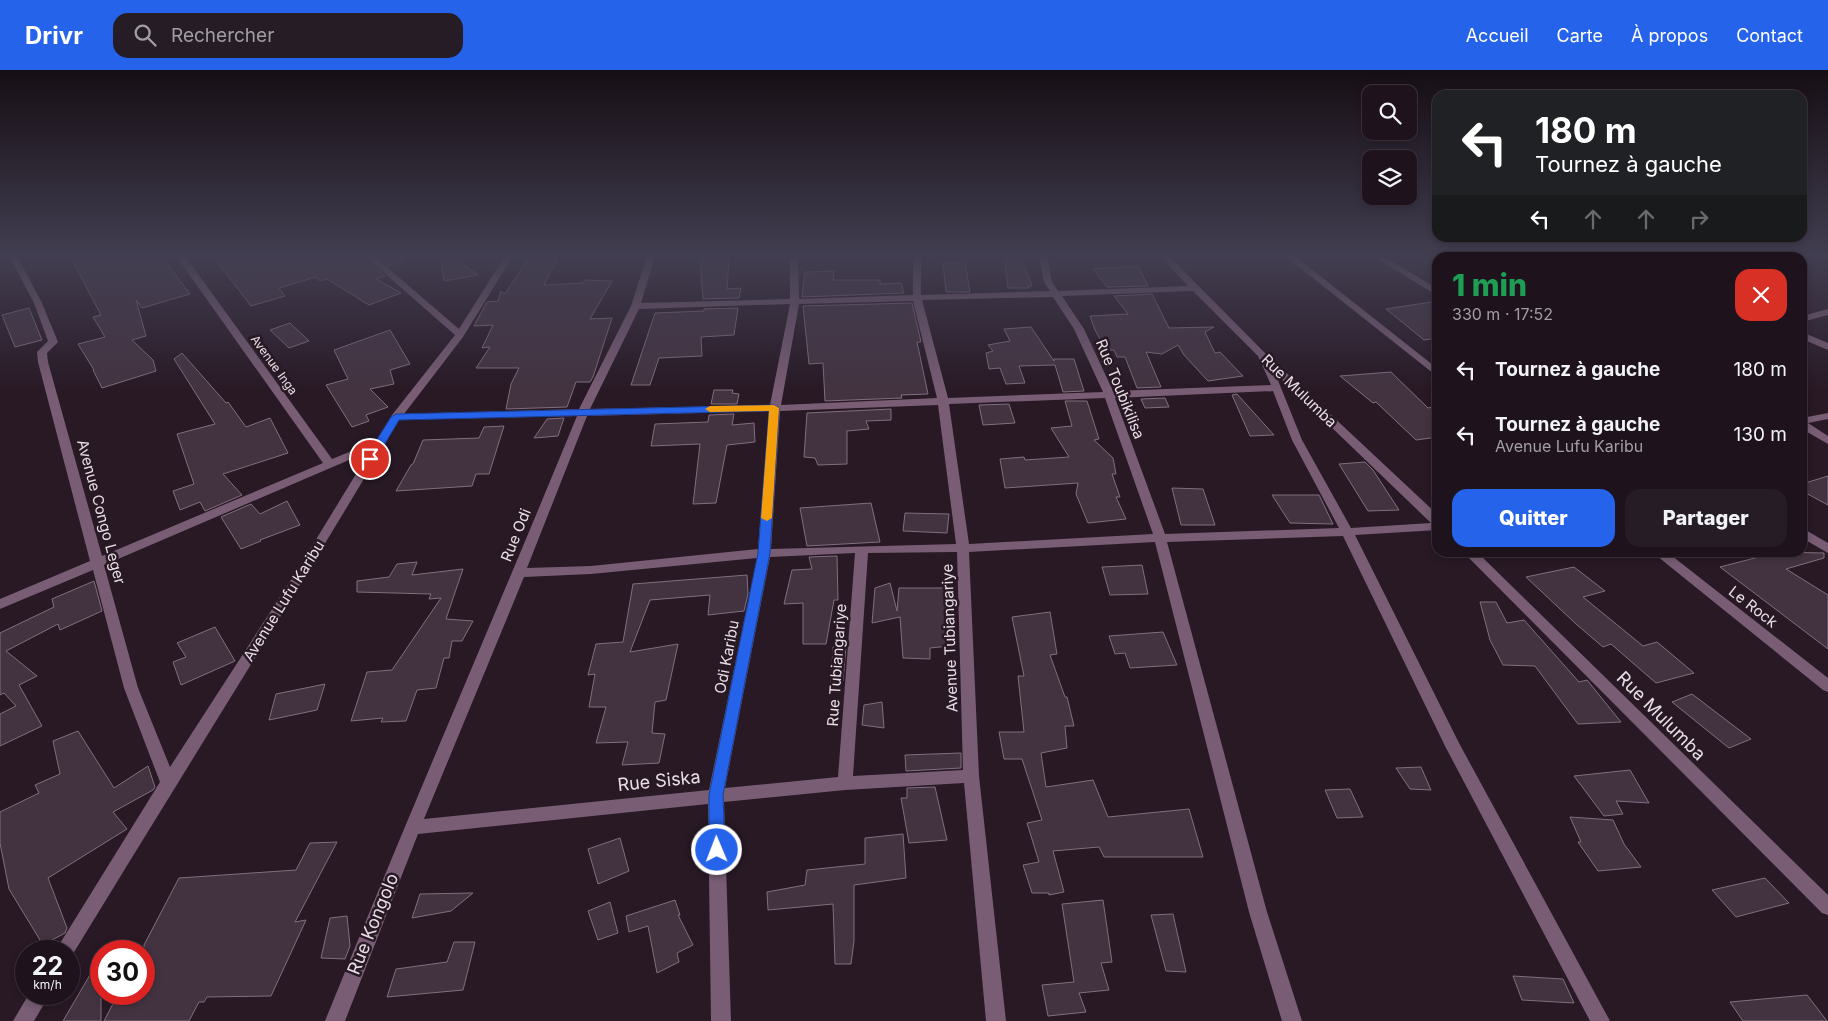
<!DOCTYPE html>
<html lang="fr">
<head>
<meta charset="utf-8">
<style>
	body { margin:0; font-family:Inter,sans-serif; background:#261c25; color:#f1f3f6; height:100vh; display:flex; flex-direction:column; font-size:19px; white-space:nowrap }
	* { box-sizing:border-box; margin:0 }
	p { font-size:16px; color:#a19ea3 }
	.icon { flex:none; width:28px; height:28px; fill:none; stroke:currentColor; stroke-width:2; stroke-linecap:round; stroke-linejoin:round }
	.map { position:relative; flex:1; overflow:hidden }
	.panel { position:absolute; left:1432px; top:182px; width:375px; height:305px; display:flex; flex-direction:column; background:#1e131c; border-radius:15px; box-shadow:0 2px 8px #0003,0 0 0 1px #3c323b }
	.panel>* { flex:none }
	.hud { position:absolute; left:1432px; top:20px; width:375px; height:152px; border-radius:15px; box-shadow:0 2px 8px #0003,0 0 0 1px #3c323b; background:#202124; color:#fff; overflow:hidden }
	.controls { position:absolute; left:1362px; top:15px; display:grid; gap:10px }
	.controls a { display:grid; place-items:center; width:55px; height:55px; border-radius:10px; background:#1e131c; box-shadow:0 2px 8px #0003,0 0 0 1px #3c323b; font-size:25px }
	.speed { position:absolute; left:15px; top:870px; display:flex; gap:10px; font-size:25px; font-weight:700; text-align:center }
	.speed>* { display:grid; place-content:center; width:65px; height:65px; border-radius:50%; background:#1e131c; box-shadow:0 2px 8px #0003,0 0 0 1px #3c323b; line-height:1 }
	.speed small { font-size:12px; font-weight:400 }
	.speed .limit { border:8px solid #d22; background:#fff; color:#111 }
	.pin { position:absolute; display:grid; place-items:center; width:42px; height:42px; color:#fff; margin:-21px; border:2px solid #fff; border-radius:50%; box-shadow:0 1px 5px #0007 }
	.me { position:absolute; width:55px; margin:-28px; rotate:359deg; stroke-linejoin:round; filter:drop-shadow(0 0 4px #0008) }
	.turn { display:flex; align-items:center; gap:18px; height:105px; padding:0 20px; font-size:22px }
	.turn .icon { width:65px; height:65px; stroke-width:2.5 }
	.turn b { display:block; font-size:35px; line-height:42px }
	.lanes { display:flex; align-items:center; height:48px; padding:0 20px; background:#0003; justify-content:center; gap:25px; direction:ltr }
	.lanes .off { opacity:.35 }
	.round { display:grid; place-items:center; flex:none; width:52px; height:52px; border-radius:15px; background:#261c25 }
	.overview { display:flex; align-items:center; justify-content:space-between; height:85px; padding:0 20px }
	h1 { font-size:30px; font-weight:800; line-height:38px; color:#1e9e55 }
	.primary-button { display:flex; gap:10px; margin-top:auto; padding:10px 20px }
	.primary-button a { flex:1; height:58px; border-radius:15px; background:#2563eb; color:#fff; font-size:20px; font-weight:800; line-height:58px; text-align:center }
	.primary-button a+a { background:#261c25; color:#f1f3f6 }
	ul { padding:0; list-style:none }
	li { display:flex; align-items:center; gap:15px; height:65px; padding:0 20px }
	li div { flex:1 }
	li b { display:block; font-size:19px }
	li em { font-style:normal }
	header { display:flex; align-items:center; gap:30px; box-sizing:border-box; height:70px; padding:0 25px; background:#2563eb; color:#fff }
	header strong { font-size:24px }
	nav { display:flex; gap:28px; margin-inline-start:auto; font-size:18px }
	.search { width:350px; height:45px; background:#261c25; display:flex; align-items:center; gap:12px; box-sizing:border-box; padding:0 18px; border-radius:15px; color:#a19ea3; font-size:19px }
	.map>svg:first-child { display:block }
	.building { fill:#433341; stroke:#816e7e }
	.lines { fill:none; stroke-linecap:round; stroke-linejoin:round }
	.street { fill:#785d74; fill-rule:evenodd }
	.route { fill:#2563eb; stroke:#184099 }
	.slow { fill:#f59e0b }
	.labels { text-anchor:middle; stroke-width:5; stroke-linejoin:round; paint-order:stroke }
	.far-street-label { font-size:12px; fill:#e8dee6; stroke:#281925 }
	.street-label { font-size:15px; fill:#e8dee6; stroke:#281925 }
	.near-street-label { font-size:18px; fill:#e8dee6; stroke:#281925 }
</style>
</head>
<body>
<header>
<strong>Drivr</strong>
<div class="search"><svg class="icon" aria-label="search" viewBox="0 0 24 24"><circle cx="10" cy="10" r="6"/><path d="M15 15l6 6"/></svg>Rechercher</div>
<nav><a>Accueil</a><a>Carte</a><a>À propos</a><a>Contact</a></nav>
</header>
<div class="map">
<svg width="1828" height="951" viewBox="0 0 1828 951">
	<rect width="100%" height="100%" fill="#281925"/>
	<g class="building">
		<path d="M70,186H161L190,224L142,238L136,230L146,266L132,270L153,290L156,301L102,318L93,300H94L78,274L105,267L93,247L101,245Z"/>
		<path d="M213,186H363L385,206L376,209L401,223L369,235L327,209L320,211L316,207L279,218L285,226L251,236Z"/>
		<path d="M377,186H403L404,191L388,196Z"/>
		<path d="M440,186H451L478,205L444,211Z"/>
		<path d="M530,186H559L544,215L583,213L585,210L612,211L590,249L612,248L593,307L590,312H576L567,337L506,339L511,314L519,298H476L490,277L482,278L493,255L474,256L487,232L498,231L501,221L505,224Z"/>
		<path d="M1004,186H1020L1032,216H1028L1029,218H1008Z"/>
		<path d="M729,190L727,219L741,218L739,228L703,229L700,191Z"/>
		<path d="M965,192L970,222H946L943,193Z"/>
		<path d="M1138,196L1148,216L1107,217L1093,199Z"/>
		<path d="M834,201L833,210H880V214L901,213L904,223L802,227L805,202Z"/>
		<path d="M1152,224L1169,258L1214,257L1205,262L1215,283L1220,282L1243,306L1208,311L1184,285L1178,275L1162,284L1146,282L1161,317L1137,318L1125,287H1117L1114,280H1106L1095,260L1090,246L1128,244L1114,226Z"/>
		<path d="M1438,231V268L1424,270L1386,239Z"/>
		<path d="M912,233L921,272H917L928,324L901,325L902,328L825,331L823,293L809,294L803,236Z"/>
		<path d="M29,238L42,270L15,277L2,245Z"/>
		<path d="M738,238L734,265L701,267L702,286L659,288L650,315H631L655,243L704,241V239Z"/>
		<path d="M290,253L309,271L289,278L270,260Z"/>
		<path d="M1031,257L1054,291V289H1074L1084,321L1063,322L1055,295L1019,296L1025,313L1006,314L1000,298L989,299L986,283L993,281L988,275L1010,271L1004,259Z"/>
		<path d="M390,260L410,294L390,300L394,314L370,319L388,337L366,345L369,351L352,357L326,315L348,309L334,280Z"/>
		<path d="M182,283L226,333L228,332L246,357L270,348L288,383L223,404L242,425L205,441L200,432L180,440L173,421L194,414L177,364L215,354L174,289Z"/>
		<path d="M1391,302L1428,338L1438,336V367L1416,370L1376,332L1373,333L1340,306Z"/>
		<path d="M714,320H733L732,323L739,324L737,334H711Z"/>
		<path d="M1237,324L1274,365L1250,366L1232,325Z"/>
		<path d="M1165,328L1169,337L1145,338L1141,329Z"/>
		<path d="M1087,331L1099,369L1094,370L1113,388L1116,404H1112L1120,427H1116L1126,449L1088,453L1076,424L1078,413L1005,418L1000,389L1024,387L1025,390L1069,387L1051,358L1072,356L1065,331Z"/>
		<path d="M1009,334L1015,353L983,355L979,335Z"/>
		<path d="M891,339V350L866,351L869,359L847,361V394L818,395L815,388L804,387L807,343Z"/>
		<path d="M734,344L732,355L754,353L755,372L727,375L716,433L693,434L700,374L651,376L655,354L708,352L709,345Z"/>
		<path d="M564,348L558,366L534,368L547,349Z"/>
		<path d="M504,356L489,404H476L472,416L396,421L411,395L413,394L423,370L479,368L484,357Z"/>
		<path d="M1365,392L1373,400L1399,440L1368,441L1339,394Z"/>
		<path d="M1828,406V435L1802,421V414Z"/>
		<path d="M1172,418L1203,419L1215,455H1181Z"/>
		<path d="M1272,425H1319L1333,454L1290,453Z"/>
		<path d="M287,431L300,455L260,470L261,471L241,479L221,447L251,434L260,444Z"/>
		<path d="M871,433L880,472L807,476L800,438Z"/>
		<path d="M905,443L949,444L947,463L903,461Z"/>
		<path d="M1778,482L1824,483V488L1786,499L1828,525V579L1720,497Z"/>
		<path d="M837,486L838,530H834L826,574H803V533L784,534L792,500L812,499L809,487Z"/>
		<path d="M417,492L412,505L463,499L446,549L473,551L462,571H452L449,588H444L436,618L417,620L406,651L381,652L383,648L351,651L367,602L392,600L441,528L429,529L431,524L357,522V511L389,507L397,494Z"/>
		<path d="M1142,495L1148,524L1110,525L1102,497Z"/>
		<path d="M1574,497L1605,521L1583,527L1643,576L1657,572L1694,603L1656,613L1611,574L1603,577L1576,554L1526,507Z"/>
		<path d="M747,505L748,524L744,541L708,545L710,525L650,530L630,582L678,574L666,630L655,632L652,663L665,664L659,693L622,695L628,672L596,673L606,637H589L595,604L588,605L596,574L623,572L633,514Z"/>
		<path d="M94,511L102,541L60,560L58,554L6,581L37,606L19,615L42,656L0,676V644L16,636L4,623L0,625V563L54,537L52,529Z"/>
		<path d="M890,513L897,541L899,518H945L948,536L949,576L930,578V589L903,588L900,547L872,553L875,518Z"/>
		<path d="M1480,532H1496L1507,553L1524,550L1579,612L1587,610L1621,652L1578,654L1535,596L1503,595L1490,570Z"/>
		<path d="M1050,542L1057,584L1050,585L1065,627H1067L1074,656H1065L1067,678L1041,683L1046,717L1093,710L1108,747L1189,739L1203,787H1104L1099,777L1053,781L1064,822L1049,825V823H1032L1023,795L1039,792L1027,753L1042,750L1022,689H1004L999,662H1024L1018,606H1024L1012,547Z"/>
		<path d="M215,557L235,591L181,615L173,592L186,587L177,573Z"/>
		<path d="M1163,562L1177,595L1130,598L1125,583L1115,584L1109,566Z"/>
		<path d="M846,576L843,611L831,614L833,577Z"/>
		<path d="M325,614L317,640L269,650L276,624Z"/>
		<path d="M1692,624L1751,669L1729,678L1672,632Z"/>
		<path d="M882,632L884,658L862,655L864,635Z"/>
		<path d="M78,661L114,718L148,696L155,717L153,720L113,742L127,759L48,808L67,858L65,863L43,875L9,819L0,773V742L39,723L35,715L60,704L53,671Z"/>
		<path d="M961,683V698L906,701L905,685Z"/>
		<path d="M1421,697L1431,720L1410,719L1396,698Z"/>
		<path d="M1630,700L1649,733L1616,731L1623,744L1604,746L1574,706Z"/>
		<path d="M935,717L947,770L909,773L901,728H907V718Z"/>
		<path d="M1350,719L1363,747L1337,748L1325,720Z"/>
		<path d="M1570,747L1613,750L1624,774L1641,797L1598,801L1578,772H1581Z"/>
		<path d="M903,764L906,808L854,815V871L851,894H835L833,834L768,840L767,822L805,815L807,800L865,794V768Z"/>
		<path d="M620,768L629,801L598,814L588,779Z"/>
		<path d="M337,772L295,852L306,850L271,926L207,927L204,932H199L189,951H104L118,924H144V875L179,808L296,800L310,773Z"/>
		<path d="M1765,808L1789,833L1736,847L1712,820Z"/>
		<path d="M473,823L451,841L412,848L420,824Z"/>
		<path d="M675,830L680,845H678L693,875L677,883L679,892L657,903L648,856L629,862L626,846Z"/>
		<path d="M1103,830L1112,892L1101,893L1109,920L1079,923L1086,942L1048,946L1042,915L1074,912L1062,834Z"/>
		<path d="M610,832L618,863L598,870L588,841Z"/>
		<path d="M1173,844L1186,902L1166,901L1151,845Z"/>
		<path d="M347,846L350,876L345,889L321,888L330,848Z"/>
		<path d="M454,872H475L463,920L387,927L396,899L447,892Z"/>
		<path d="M101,886V951H63Z"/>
		<path d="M1513,906L1563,909L1574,933L1522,930Z"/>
		<path d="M1807,925L1827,951H1743L1730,932Z"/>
	</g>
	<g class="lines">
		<g class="street">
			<path d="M9,186H17L42,233L58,272L47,283L48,292L102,486L323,393L176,186H185L332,389L376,371L392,345L455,265L365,186H374L459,259L505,186H513L463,267L404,344L579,339L631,236L647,186H655L641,233L790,229V186H798L799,229L913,225V186H921V225L1050,221L1044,212L1039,186H1047L1052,212L1058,221L1188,216L1160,186H1169L1265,283L1438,445V460L1355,465L1459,673L1610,951H1590L1445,676L1343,466L1167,472L1267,842L1302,951H1282L1249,842L1155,472L969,482L979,706L1006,951H986L964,713L845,720L724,732L731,951H711L708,734L418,764L345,951H325C407,748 494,548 577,346L399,350C292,531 180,708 71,887L69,888V881H56L59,875L160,712L124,618L93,500L0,539V529L90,491L38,292L37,282L48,271L34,233ZM1193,221L1258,286L1271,315L1113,321L1084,259L1062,226ZM1053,227L1074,259L1103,322L948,328L922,230ZM913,231L937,328L781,335L799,234ZM790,234L770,335L590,339L639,239ZM1275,303L1431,453L1351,458L1302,370ZM1273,321L1292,370L1339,458L1165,464L1115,328ZM1105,328L1153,464L969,474L949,334ZM938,335L956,474L771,479L780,341ZM769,341L758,479L591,496L527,498L587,346ZM370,381L298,499L170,697L138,618L104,495ZM957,482L963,700L853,706L868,483ZM855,483L838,707L725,718L770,487ZM757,488L709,720L424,749L524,507L591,504Z"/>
			<path d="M1285,186H1295L1438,299V307Z"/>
			<path d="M1372,186H1383L1438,219V226Z"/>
			<path d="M1495,186H1504L1505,188H1496Z"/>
			<path d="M1631,186H1640L1641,188H1632Z"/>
			<path d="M1678,186H1691L1677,188Z"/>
			<path d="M1828,239V245L1802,252V246Z"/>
			<path d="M1802,262L1828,273V280L1802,269Z"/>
			<path d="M1828,343V349L1808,353L1828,366V374L1802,359V348Z"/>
			<path d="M1802,458L1828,473V483L1802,468Z"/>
			<path d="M1463,482H1477L1828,825V845L1822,843Z"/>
			<path d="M1652,482H1667L1828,608V622L1823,620Z"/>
			<path d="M29,924H50L34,951H13Z"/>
		</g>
	</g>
	<linearGradient id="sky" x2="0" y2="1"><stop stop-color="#160e14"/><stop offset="0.58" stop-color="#423e51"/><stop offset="1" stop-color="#423e51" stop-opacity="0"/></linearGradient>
	<rect width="1828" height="320" fill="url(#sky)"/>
	<path class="route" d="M774,335L779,338L770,483L723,725L725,780L722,784L717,786L711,784L709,780V725L758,483L769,341L399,350L374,392H367L365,389L391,347L396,344Z"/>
	<path class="slow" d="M774,335L779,338L772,448L767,451L761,448L769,341L710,342L705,339L710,336Z"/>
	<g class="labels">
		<g class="far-street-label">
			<text transform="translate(274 295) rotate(54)" y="4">Avenue Inga</text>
		</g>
		<g class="street-label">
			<text transform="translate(1120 319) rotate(68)" y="5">Rue Toubikilisa</text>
			<text transform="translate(1299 321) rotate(44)" y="5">Rue Mulumba</text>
			<text transform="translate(101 442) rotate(75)" y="5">Avenue Congo Leger</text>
			<text transform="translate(516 465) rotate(-68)" y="5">Rue Odi</text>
			<text transform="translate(284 531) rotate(-58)" y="5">Avenue Lufu Karibu</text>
			<text transform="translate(1753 537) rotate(38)" y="5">Le Rock</text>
			<text transform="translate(950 568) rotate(-92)" y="5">Avenue Tubiangariye</text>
			<text transform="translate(727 587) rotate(-79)" y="5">Odi Karibu</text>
			<text transform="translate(837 595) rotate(-86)" y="5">Rue Tubiangariye</text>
		</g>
		<g class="near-street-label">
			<text transform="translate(1661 646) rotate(45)" y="6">Rue Mulumba</text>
			<text transform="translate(659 711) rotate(-6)" y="6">Rue Siska</text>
			<text transform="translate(373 854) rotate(-68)" y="6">Rue Kongolo</text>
		</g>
	</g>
</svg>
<div class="controls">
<a><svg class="icon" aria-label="search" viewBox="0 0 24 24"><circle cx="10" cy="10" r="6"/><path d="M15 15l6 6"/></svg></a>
<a><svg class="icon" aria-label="layers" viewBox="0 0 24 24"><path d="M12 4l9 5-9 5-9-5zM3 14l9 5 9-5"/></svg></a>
</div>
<div class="speed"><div>22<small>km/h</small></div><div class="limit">30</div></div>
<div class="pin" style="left:370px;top:389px;background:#d93025"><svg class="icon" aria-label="arrive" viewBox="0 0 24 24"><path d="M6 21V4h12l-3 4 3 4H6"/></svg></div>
<svg class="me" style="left:717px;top:780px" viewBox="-20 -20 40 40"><circle r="17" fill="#2563eb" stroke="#fff" stroke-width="3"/><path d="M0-11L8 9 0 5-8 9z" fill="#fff"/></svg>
<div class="hud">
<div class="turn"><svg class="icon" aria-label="left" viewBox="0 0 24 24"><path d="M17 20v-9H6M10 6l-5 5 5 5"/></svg><div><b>180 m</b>Tournez à gauche</div></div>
<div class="lanes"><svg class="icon" aria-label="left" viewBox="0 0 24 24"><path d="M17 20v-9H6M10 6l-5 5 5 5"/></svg><svg class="icon off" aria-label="ahead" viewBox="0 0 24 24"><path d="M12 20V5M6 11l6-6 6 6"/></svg><svg class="icon off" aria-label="ahead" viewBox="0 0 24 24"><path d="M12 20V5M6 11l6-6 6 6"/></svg><svg class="icon off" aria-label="right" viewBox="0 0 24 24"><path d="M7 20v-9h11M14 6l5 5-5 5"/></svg></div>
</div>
<section class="panel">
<div class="overview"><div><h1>1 min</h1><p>330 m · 17:52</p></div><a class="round" style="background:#d93025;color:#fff"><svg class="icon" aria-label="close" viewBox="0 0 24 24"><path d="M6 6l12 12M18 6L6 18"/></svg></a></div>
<ul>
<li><svg class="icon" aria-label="left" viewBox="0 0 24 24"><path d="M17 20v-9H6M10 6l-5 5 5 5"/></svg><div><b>Tournez à gauche</b></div><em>180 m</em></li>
<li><svg class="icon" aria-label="left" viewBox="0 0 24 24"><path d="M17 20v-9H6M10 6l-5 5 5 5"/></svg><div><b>Tournez à gauche</b><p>Avenue Lufu Karibu</p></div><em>130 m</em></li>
</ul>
<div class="primary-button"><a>Quitter</a><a>Partager</a></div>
</section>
</div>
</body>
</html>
